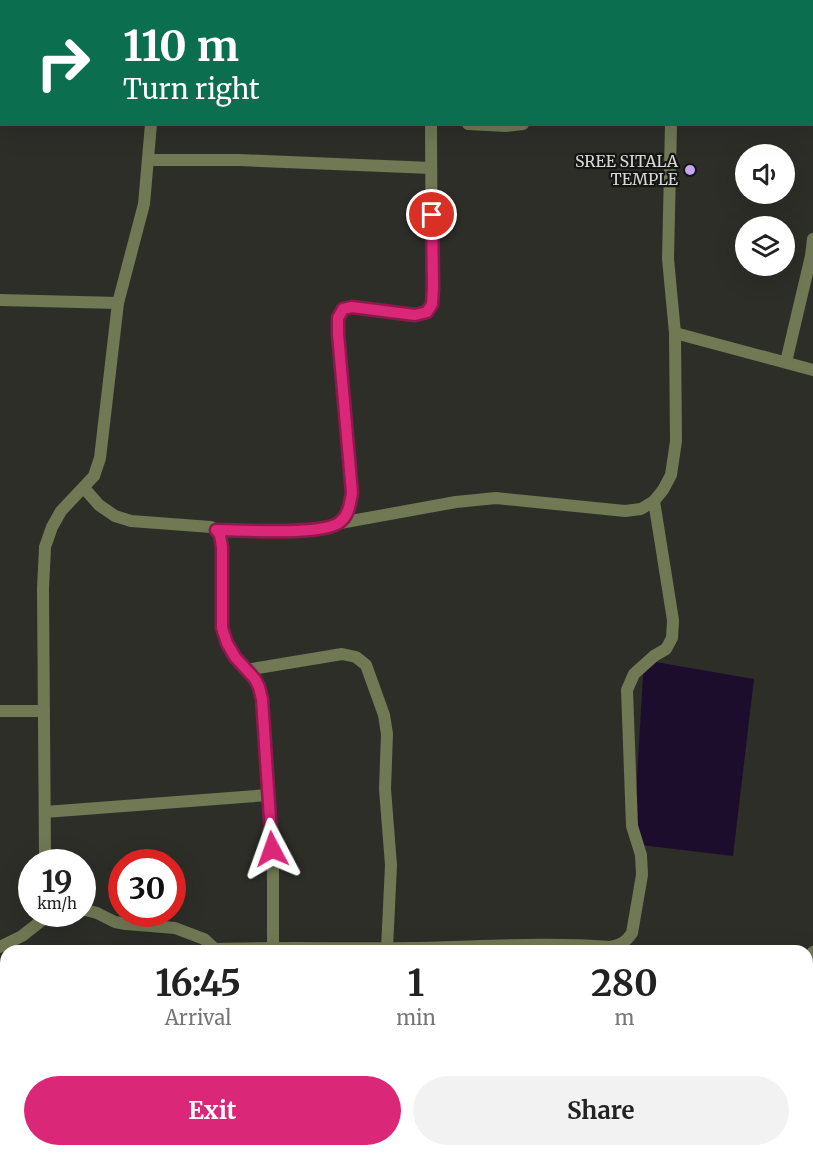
<!DOCTYPE html>
<html lang="en">
<head>
<meta charset="utf-8">
<style>
	body { margin:0; font-family:Merriweather,serif; background:#f2f2f2; color:#222; height:100vh; display:flex; flex-direction:column; font-size:22px; white-space:nowrap }
	* { box-sizing:border-box; margin:0 }
	p { font-size:20px; color:#767676 }
	.icon { flex:none; width:33px; height:33px; fill:none; stroke:currentColor; stroke-width:2; stroke-linecap:round; stroke-linejoin:round }
	.map { position:relative; flex:1; overflow:hidden }
	.drawer { position:absolute; left:0px; top:945px; width:813px; height:212px; display:flex; flex-direction:column; background:#fff; border-radius:18px 18px 0 0; box-shadow:0 6px 24px #0002 }
	.drawer>* { flex:none }
	.banner { position:absolute; left:0px; top:0px; width:813px; height:126px; box-shadow:0 6px 24px #0002; background:#0b6e4f; color:#fff; overflow:hidden }
	.fabs { position:absolute; left:735px; top:144px; display:grid; gap:12px }
	.fabs a { display:grid; place-items:center; width:60px; height:60px; border-radius:50%; background:#fff; box-shadow:0 6px 24px #0002; font-size:30px }
	.speed { position:absolute; left:18px; top:849px; display:flex; gap:12px; font-size:30px; font-weight:700; text-align:center }
	.speed>* { display:grid; place-content:center; width:78px; height:78px; border-radius:50%; background:#fff; box-shadow:0 6px 24px #0002; line-height:1 }
	.speed small { font-size:15px; font-weight:400 }
	.speed .limit { border:9px solid #d22; background:#fff; color:#111 }
	.pin { position:absolute; display:grid; place-items:center; width:51px; height:51px; color:#fff; margin:-26px; border:3px solid #fff; border-radius:50%; box-shadow:0 2px 6px #0007 }
	.me { position:absolute; width:66px; margin:-33px; rotate:356deg; stroke-linejoin:round; filter:drop-shadow(0 0 4px #0008) }
	.turn { display:flex; align-items:center; gap:21px; height:126px; padding:0 24px; font-size:27px }
	.turn .icon { width:78px; height:78px; stroke-width:2.5 }
	.turn b { display:block; font-size:42px; line-height:51px }
	.eta { display:flex; justify-content:space-evenly; align-items:center; height:102px; text-align:center }
	.eta b { font-size:36px; font-weight:700; line-height:42px }
	.button { display:flex; gap:12px; margin-top:auto; padding:12px 24px }
	.button a { flex:1; height:69px; border-radius:36px; background:#db2777; color:#fff; font-size:24px; font-weight:700; line-height:69px; text-align:center }
	.button a+a { background:#f2f2f2; color:#222 }
	.map>svg:first-child { display:block }
	.water { fill:#1d0d2d }
	.lines { fill:none; stroke-linecap:round; stroke-linejoin:round }
	.minor { stroke:#707854; stroke-width:12 }
	.secondary { stroke:#95a367; stroke-width:12 }
	.route-casing { stroke:#8e194d; stroke-width:15 }
	.route { stroke:#db2777; stroke-width:10 }
	.poi-dot { fill:#c6a6f0; stroke:#151613; stroke-width:2 }
	.labels { text-anchor:middle; stroke-width:4.5; stroke-linejoin:round; paint-order:stroke }
	.poi-label { font-size:16px; fill:#d8d9d5; stroke:#151613; text-anchor:end }
</style>
</head>
<body>
<div class="map">
<svg width="813" height="1156" viewBox="0 0 813 1156">
	<rect width="100%" height="100%" fill="#2d2e28"/>
	<path class="water" d="M644,660L754,679L733,856L633,844Z"/>
	<g class="lines">
		<g class="minor">
			<path d="M434,2V0"/>
			<path d="M676,2V0"/>
			<path d="M792,2L793,0"/>
			<path d="M812,84H813"/>
			<path d="M468,124L506,126L523,124"/>
			<path d="M148,160H239L431,168"/>
			<path d="M0,300L118,303"/>
			<path d="M675,333L813,370"/>
			<path d="M786,362L811,256L813,239"/>
			<path d="M84,488L99,505L115,516L131,521L211,527C220,532 221,537 222,547V628L227,643L235,657L255,679L262,699L273,868V948"/>
			<path d="M340,523L456,502L496,498L625,511L641,509L654,501L663,490L671,475L676,441L675,333L668,259L671,124"/>
			<path d="M216,530C240,530 324,536 340,522C349,515 350,503 352,493L338,334V318L343,309L352,307L415,316L427,312L432,304L431,124"/>
			<path d="M246,670L342,654L356,657L366,665L384,715L387,734L385,789L391,865L387,948"/>
			<path d="M0,711H44"/>
			<path d="M45,812L268,795"/>
			<path d="M46,862L45,857L43,589L45,547L52,527L61,511L94,476L100,458L118,303L144,204L151,124"/>
			<path d="M82,909L97,913L115,922L126,924L175,928L204,939L217,951"/>
			<path d="M0,947L22,936L50,914"/>
			<path d="M216,949C282,947 348,949 413,948C479,947 545,942 610,947C621,945 626,942 632,933L642,875L641,855L632,826L627,690L634,674L654,656L666,649L672,638L673,620L654,501"/>
			<path d="M807,973L813,952"/>
			<path d="M807,1017L813,1020"/>
			<path d="M303,1150L305,1156"/>
			<path d="M578,1156L579,1150"/>
		</g>
		<g class="secondary">
			<path d="M168,2V0"/>
			<path d="M0,87H2"/>
		</g>
	</g>
	<g class="lines">
		<defs>
			<path id="route" d="M272,849L262,699L259,687L255,679L235,657L227,643L222,628V547L220,535L216,530C240,530 324,536 340,522C349,515 350,503 352,493L338,334V318L343,309L352,307L415,315L427,312L432,304L433,287L432,215"/>
		</defs>
		<use href="#route" class="route-casing"/>
		<use href="#route" class="route"/>
	</g>
	<circle class="poi-dot" cx="690" cy="170" r="6"/>
	<g class="labels">
		<g class="poi-label">
			<text x="678" y="167">SREE SITALA<tspan x="678" dy="18">TEMPLE</tspan></text>
		</g>
	</g>
</svg>
<div class="fabs">
<a><svg class="icon" aria-label="sound" viewBox="0 0 24 24"><path d="M4 9h4l5-4v14l-5-4H4zM17 9q2 3 0 6"/></svg></a>
<a><svg class="icon" aria-label="layers" viewBox="0 0 24 24"><path d="M12 4l9 5-9 5-9-5zM3 14l9 5 9-5"/></svg></a>
</div>
<div class="speed"><div>19<small>km/h</small></div><div class="limit">30</div></div>
<div class="pin" style="left:432px;top:215px;background:#d93025"><svg class="icon" aria-label="arrive" viewBox="0 0 24 24"><path d="M6 21V4h12l-3 4 3 4H6"/></svg></div>
<svg class="me" style="left:272px;top:849px" viewBox="-20 -20 40 40"><path d="M0-17L14 15 0 8-14 15z" fill="#db2777" stroke="#fff" stroke-width="4"/></svg>
<div class="banner">
<div class="turn"><svg class="icon" aria-label="right" viewBox="0 0 24 24"><path d="M7 20v-9h11M14 6l5 5-5 5"/></svg><div><b>110 m</b>Turn right</div></div>
</div>
<section class="drawer">
<div class="eta">
<div><b>16:45</b><p>Arrival</p></div>
<div><b>1</b><p>min</p></div>
<div><b>280</b><p>m</p></div>
</div>
<div class="button"><a>Exit</a><a>Share</a></div>
</section>
</div>
</body>
</html>
